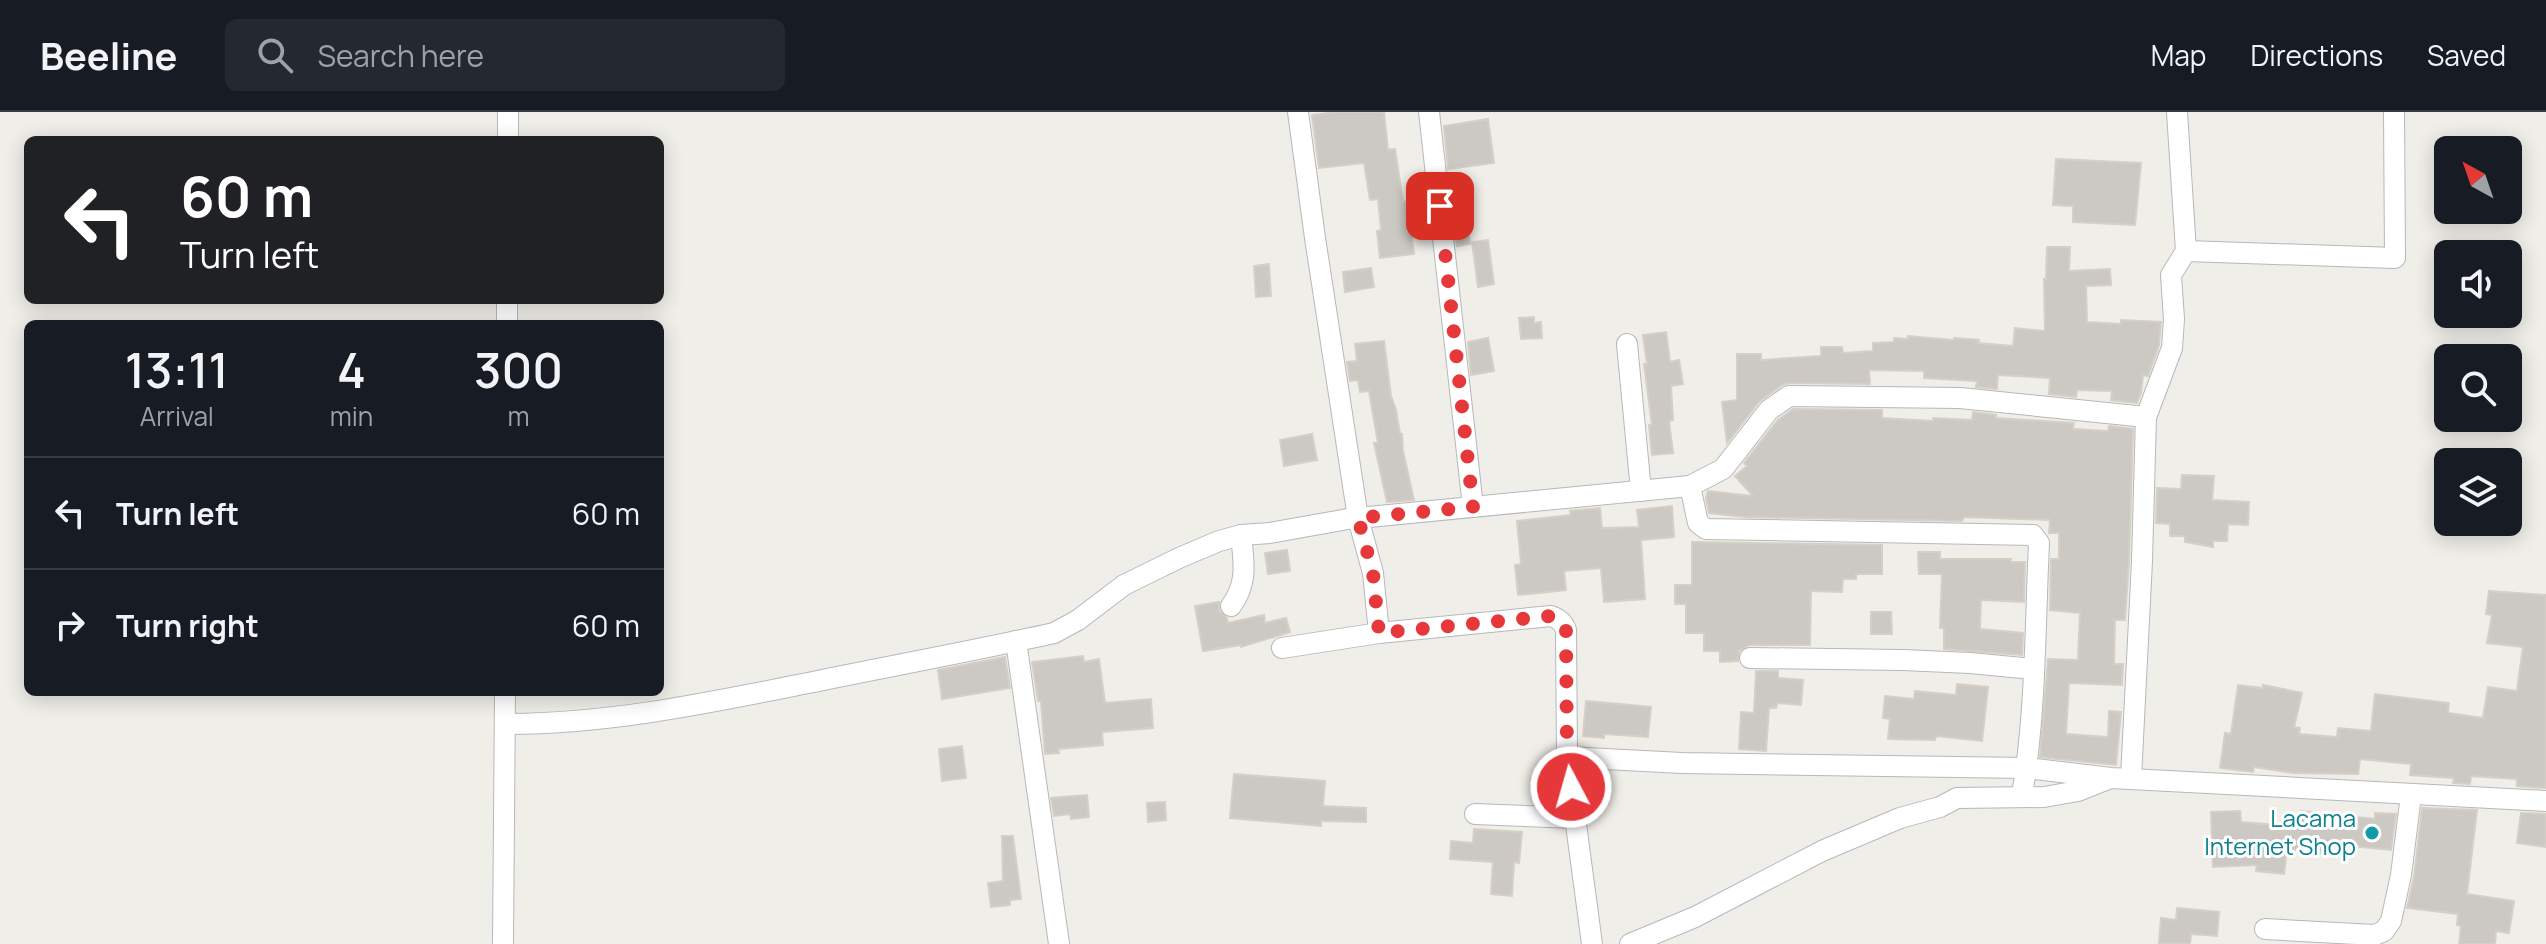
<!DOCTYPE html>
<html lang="en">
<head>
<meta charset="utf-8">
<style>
	body { margin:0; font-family:Manrope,sans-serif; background:#242831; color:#f1f3f6; height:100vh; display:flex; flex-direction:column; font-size:30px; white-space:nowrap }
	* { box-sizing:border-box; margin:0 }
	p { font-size:26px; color:#9ea1a6 }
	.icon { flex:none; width:44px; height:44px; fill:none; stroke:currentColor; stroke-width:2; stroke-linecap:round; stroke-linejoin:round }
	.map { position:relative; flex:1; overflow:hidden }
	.side { position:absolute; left:24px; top:208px; width:640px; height:376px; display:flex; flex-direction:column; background:#171b24; border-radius:12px; box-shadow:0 4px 20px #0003 }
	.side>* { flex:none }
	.top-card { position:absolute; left:24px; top:24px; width:640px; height:168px; border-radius:12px; box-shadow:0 4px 20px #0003; background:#202124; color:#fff; overflow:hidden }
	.needle { width:52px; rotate:320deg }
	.fabs { position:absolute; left:2434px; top:24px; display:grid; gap:16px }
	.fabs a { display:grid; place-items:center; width:88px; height:88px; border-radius:12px; background:#171b24; box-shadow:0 4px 20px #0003; font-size:40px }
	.pin { position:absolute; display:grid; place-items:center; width:68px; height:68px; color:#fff; margin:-34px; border-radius:16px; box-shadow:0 4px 12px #0006 }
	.me { position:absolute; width:88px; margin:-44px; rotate:354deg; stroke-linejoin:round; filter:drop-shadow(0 0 6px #0008) }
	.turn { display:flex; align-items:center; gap:28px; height:168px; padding:0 24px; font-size:36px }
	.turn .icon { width:104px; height:104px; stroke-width:2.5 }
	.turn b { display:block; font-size:56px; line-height:68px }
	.eta { display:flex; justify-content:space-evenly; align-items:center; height:136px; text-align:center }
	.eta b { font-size:48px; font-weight:600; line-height:56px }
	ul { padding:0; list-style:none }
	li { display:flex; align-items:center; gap:24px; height:112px; padding:0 24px; border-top:2px solid #363941 }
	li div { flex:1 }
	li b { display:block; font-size:30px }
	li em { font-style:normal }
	header { display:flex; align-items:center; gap:48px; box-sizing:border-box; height:112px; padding:0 40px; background:#171b24; border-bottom:2px solid #363941 }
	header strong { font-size:38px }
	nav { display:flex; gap:44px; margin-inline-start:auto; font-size:28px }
	.search { width:560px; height:72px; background:#242831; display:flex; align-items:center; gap:20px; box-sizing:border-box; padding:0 28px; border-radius:12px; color:#9ea1a6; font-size:30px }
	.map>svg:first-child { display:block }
	.building { fill:#ccc9c4; stroke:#d5cfc6; stroke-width:2 }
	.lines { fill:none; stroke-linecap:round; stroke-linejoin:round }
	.minor-casing { stroke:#b5b8bc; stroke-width:22 }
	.minor { stroke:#fff; stroke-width:20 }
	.route { stroke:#e6383b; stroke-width:14; stroke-dasharray:0 25.2 }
	.culture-dot { fill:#0f9aa8; stroke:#fff; stroke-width:3 }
	.labels { text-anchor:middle; stroke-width:6; stroke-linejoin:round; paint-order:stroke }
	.culture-label { font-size:24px; fill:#0d838f; stroke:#fff; text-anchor:end }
</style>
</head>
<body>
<header>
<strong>Beeline</strong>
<div class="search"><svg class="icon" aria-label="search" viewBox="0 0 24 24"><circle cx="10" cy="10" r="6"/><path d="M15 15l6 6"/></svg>Search here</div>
<nav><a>Map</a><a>Directions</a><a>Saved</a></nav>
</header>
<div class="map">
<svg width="2546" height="832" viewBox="0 0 2546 832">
	<rect width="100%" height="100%" fill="#f0eee8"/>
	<g class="building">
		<path d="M1336,0H1384L1388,38L1395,37L1403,90L1407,89L1414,142L1380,146L1377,119L1381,118L1378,87L1370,88L1364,51L1319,56L1312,3Z"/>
		<path d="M1488,7L1494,51L1448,57L1444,14Z"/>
		<path d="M2056,47L2141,51L2135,113L2073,110V94L2053,93Z"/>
		<path d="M1466,106L1470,132L1457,134L1454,108Z"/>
		<path d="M1488,128L1494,172L1478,175L1472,130Z"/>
		<path d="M2047,135H2070L2069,159L2110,157L2111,173L2086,174L2087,210L2121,212V208L2161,210L2159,233L2148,264L2143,263L2141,281L2137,291L2111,288L2112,279L2077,278L2076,285L2049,282L2050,266L1998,263L1997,277L1976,275L1977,269L1924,266V259L1869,258L1870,272L1789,271L1782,273L1759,290L1727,331L1722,290L1737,288V242H1761V248L1821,244V235H1842L1843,241L1873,239V231L1894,230V226L1908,227V224L1954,228V226L1979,228L1978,231L2013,234L2015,216L2045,219L2044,167H2046Z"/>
		<path d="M1269,152L1271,184L1256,185L1254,154Z"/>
		<path d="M1371,156L1374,175L1345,180L1343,160Z"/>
		<path d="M1534,205V211L1541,210L1542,226L1521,227L1519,206Z"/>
		<path d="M1666,220L1670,250L1679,248L1683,272L1671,274L1673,308L1669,309L1673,341L1652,343L1649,313H1652L1644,252H1647L1643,223Z"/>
		<path d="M1488,226L1494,259L1471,263L1468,230Z"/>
		<path d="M1384,229L1391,284L1396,298L1400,322H1402L1403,339L1414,388L1387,390L1374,331H1378L1369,279L1360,280L1358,268L1350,269L1347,250L1357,249L1355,232Z"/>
		<path d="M1793,297L1882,298V306L1933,309V306L1972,308L1973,300L1996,303V306L2074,311L2073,317L2108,319L2109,314L2133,317L2129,448L2125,508H2115L2114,552H2123L2122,573L2069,571L2066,622L2108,625L2109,599L2121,600L2116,653L2040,645L2048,547L2078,548L2080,501L2050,498L2051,447H2059V421H2049L2050,408L1964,405L1962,409L1746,405L1709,401L1706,386L1708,379L1753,384L1735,364L1747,354L1744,351L1778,308Z"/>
		<path d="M1312,322L1317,348L1284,354L1280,328Z"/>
		<path d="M2182,363L2214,364L2212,388L2249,390L2248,413L2228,412L2227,429H2213V435L2185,430V424H2170V412L2156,411L2157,376L2181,377Z"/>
		<path d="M1672,394L1674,425L1641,428L1645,487L1604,490L1601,456L1564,459L1566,478L1518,483L1515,453L1521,452L1517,409L1571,403L1570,399L1600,396L1602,416L1639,415L1637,398Z"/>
		<path d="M1692,430L1882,433V462H1856V467H1843L1842,480L1811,479L1810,533H1749L1739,539L1738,549L1720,550V539H1704V521H1686V492H1675V473H1692Z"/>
		<path d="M1287,438L1290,459L1268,462L1265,441Z"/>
		<path d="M1918,440H1940V447H2011V450H2025L2024,490L1981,488L1980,517L2023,521L2022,543L1944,537V516H1940L1942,462H1919Z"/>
		<path d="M2489,479L2546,483V676L2517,674V667L2471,664L2470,672L2453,671L2454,666L2410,663L2411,652L2360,647L2358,662L2293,661L2254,655L2253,660L2220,656L2225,621L2231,622L2238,573L2263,576V573L2302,581L2294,615L2300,616L2299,622L2337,625L2338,616L2371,619L2375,582L2449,591L2448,601L2483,606L2488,575L2517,579L2523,535L2487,531L2492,503L2486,502Z"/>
		<path d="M1219,490V499L1227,506L1228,511L1264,503L1265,511L1286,506L1290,520L1241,535V533L1203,539L1195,494Z"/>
		<path d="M1871,500H1891L1892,522H1871Z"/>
		<path d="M1083,544L1084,550L1099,547L1105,591L1151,587L1153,616L1102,620L1103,633L1058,637L1059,641L1045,642L1041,589H1038L1032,550Z"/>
		<path d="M1005,545L1010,576L942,587L938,558Z"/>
		<path d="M1756,559H1778V566L1803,568L1801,593L1777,591L1776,596H1769L1766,639L1739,637L1741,600L1754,601Z"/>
		<path d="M1957,572L1988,575L1982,629L1936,624L1935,628L1888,627L1890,607L1883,606L1885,584L1914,587L1915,579L1956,583Z"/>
		<path d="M1586,589L1651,595L1648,625L1604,622V626L1583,624Z"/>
		<path d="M962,634L966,666L942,669L939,637Z"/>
		<path d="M1234,662L1325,669L1323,694L1366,696V710L1321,709V714L1230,706Z"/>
		<path d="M1087,683L1089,705L1071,707L1070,702L1054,704L1051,686Z"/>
		<path d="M1165,690L1166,708L1148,710L1147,691Z"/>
		<path d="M2422,696L2477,698L2467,782L2514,789L2509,821L2496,819L2495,832H2459L2461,814L2457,813L2458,802L2407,796L2414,765Z"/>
		<path d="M2240,699L2241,710L2298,715L2301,699L2375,707V701L2396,702L2391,738L2332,732L2331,742L2287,737L2284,762L2256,759L2257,753L2213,755L2211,700Z"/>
		<path d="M2521,701L2546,702V735L2517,731Z"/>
		<path d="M1474,717L1522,720L1519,751L1514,750L1512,784L1491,782L1493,750L1450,747L1451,729L1473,731Z"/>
		<path d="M1002,724H1013L1021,787L1010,788V793L991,795L988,771L1003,769Z"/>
		<path d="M2177,796L2219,800L2217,824L2191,822L2190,832L2159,831L2161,806L2176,808Z"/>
	</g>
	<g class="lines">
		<defs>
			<g id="minor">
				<path d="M1298,0L1315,126L1358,406L1373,461L1379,521L1551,504C1559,507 1563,510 1566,518L1567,645L1682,651L2027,656L2111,666L2546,689"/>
				<path d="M1429,0L1473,395"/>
				<path d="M508,28V0"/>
				<path d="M2186,139L2395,146L2394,0"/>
				<path d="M507,212V188"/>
				<path d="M1627,232L1641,379"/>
				<path d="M1690,374L1698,411L1706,417L2033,423L2039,431C2035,514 2036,601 2022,683"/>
				<path d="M1231,494C1248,471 1244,451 1241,423"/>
				<path d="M1016,529L1059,832"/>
				<path d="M1282,536L1379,521"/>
				<path d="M1750,546L1903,548L1970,551L2033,557"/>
				<path d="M505,612C608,612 708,591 808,571C890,554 973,539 1054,521L1078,508L1124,473L1179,446L1219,429L1241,423L1270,421L1348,407L1690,374L1723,357L1769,298L1789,284L1960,286L2146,305"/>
				<path d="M1567,645L1592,832"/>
				<path d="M2131,666L2142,449L2146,305L2172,236L2174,207L2171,163L2186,139L2177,0"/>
				<path d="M1475,702L1575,706"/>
				<path d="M2265,817L2375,823L2384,819L2391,809L2401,763L2411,683"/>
				<path d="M503,832L505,580"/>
				<path d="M1630,832L1695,805L1822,739L1900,706L1940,695L1957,686L2044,685L2078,679L2108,667"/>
			</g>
		</defs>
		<use href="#minor" class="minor-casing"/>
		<use href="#minor" class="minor"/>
	</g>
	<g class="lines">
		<path class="route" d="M1440,94L1473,395L1358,406L1373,461L1379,521L1551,504C1559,507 1563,510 1566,518L1567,645L1571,675"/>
	</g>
	<circle class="culture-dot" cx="2372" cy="721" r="8"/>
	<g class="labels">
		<g class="culture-label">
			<text x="2356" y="715">Lacama<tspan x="2356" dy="28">Internet Shop</tspan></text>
		</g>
	</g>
</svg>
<div class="fabs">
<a><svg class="needle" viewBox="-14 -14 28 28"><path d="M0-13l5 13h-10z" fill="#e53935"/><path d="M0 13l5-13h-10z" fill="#9ea1a6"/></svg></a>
<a><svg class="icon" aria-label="sound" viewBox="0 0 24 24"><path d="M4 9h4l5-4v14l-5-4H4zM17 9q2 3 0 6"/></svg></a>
<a><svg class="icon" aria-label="search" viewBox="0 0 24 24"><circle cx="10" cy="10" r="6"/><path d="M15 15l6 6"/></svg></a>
<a><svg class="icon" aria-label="layers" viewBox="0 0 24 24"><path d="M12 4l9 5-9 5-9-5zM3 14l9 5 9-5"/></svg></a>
</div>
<div class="pin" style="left:1440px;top:94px;background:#d93025"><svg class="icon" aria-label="arrive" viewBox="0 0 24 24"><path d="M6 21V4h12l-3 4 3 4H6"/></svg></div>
<svg class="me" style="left:1571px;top:675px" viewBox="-20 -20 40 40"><circle r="17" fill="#e6383b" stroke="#fff" stroke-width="3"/><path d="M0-11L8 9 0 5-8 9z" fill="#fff"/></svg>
<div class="top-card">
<div class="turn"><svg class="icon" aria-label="left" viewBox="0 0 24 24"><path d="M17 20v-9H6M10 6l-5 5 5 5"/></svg><div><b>60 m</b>Turn left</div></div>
</div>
<section class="side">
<div class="eta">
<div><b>13:11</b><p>Arrival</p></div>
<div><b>4</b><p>min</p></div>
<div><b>300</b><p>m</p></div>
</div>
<ul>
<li><svg class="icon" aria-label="left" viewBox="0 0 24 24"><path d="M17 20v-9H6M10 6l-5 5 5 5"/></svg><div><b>Turn left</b></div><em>60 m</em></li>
<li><svg class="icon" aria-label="right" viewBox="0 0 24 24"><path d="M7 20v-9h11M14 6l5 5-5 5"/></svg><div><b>Turn right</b></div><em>60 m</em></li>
</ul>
</section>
</div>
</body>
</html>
